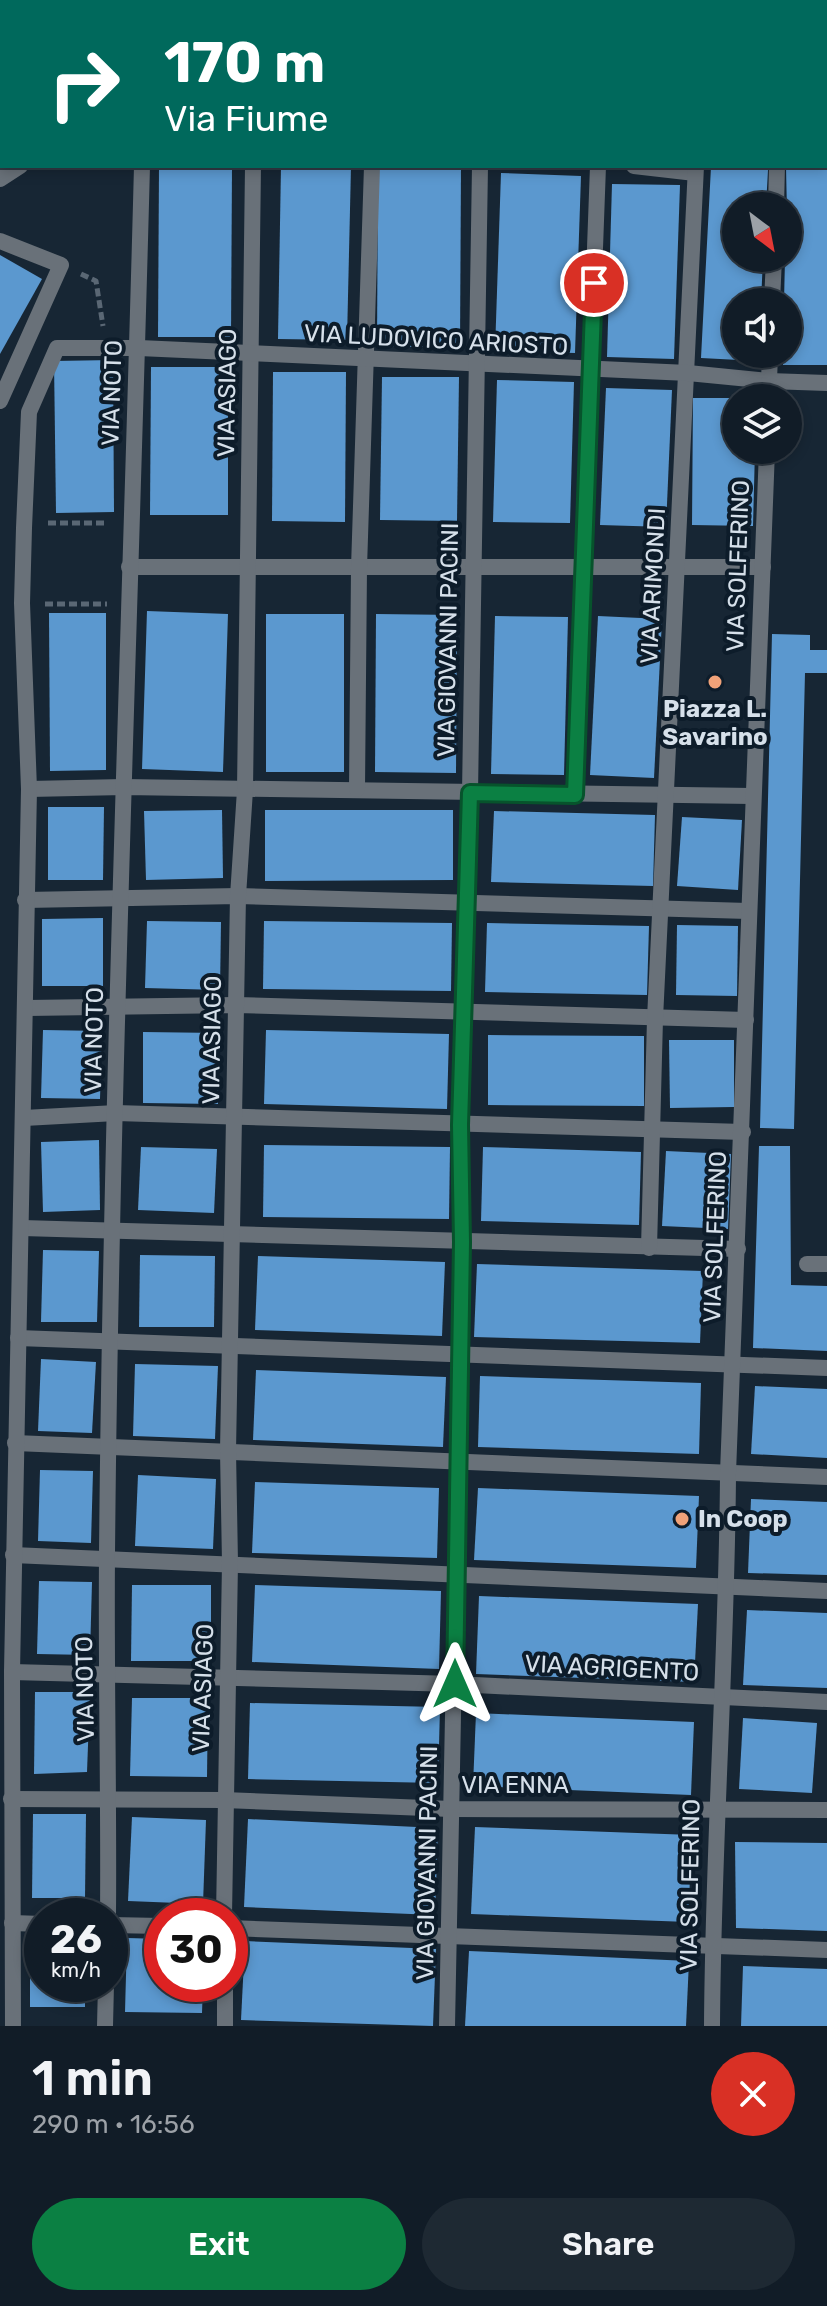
<!DOCTYPE html>
<html lang="en">
<head>
<meta charset="utf-8">
<style>
	body { margin:0; font-family:Rubik,sans-serif; background:#1e2933; color:#f1f3f6; height:100vh; display:flex; flex-direction:column; font-size:30px; white-space:nowrap }
	* { box-sizing:border-box; margin:0 }
	p { font-size:26px; color:#9ca1a7 }
	.icon { flex:none; width:44px; height:44px; fill:none; stroke:currentColor; stroke-width:2; stroke-linecap:round; stroke-linejoin:round }
	.map { position:relative; height:2026px; overflow:hidden }
	.side { display:flex; flex-direction:column; background:#111c27; flex:1 }
	.side>* { flex:none }
	.hud { position:absolute; left:0px; top:0px; width:828px; height:168px; box-shadow:0 4px 12px #0003,0 0 0 2px #303a44; background:#00695c; color:#fff; overflow:hidden }
	.needle { width:52px; rotate:148deg }
	.fabs { position:absolute; left:722px; top:192px; display:grid; gap:16px }
	.fabs a { display:grid; place-items:center; width:80px; height:80px; border-radius:50%; background:#111c27; box-shadow:0 4px 12px #0003,0 0 0 2px #303a44; font-size:40px }
	.speed { position:absolute; left:24px; top:1898px; display:flex; gap:16px; font-size:40px; font-weight:700; text-align:center }
	.speed>* { display:grid; place-content:center; width:104px; height:104px; border-radius:50%; background:#111c27; box-shadow:0 4px 12px #0003,0 0 0 2px #303a44; line-height:1 }
	.speed small { font-size:20px; font-weight:400 }
	.speed .limit { border:12px solid #d22; background:#fff; color:#111 }
	.pin { position:absolute; display:grid; place-items:center; width:68px; height:68px; color:#fff; margin:-34px; border:4px solid #fff; border-radius:50%; box-shadow:0 2px 8px #0007 }
	.me { position:absolute; width:88px; margin:-44px; rotate:0deg; stroke-linejoin:round; filter:drop-shadow(0 0 6px #0008) }
	.turn { display:flex; align-items:center; gap:28px; height:168px; padding:0 32px; font-size:36px }
	.turn .icon { width:104px; height:104px; stroke-width:2.5 }
	.turn b { display:block; font-size:56px; line-height:68px }
	.round { display:grid; place-items:center; flex:none; width:84px; height:84px; border-radius:42px; background:#1e2933 }
	.overview { display:flex; align-items:center; justify-content:space-between; height:136px; padding:0 32px }
	h1 { font-size:48px; font-weight:600; line-height:60px }
	.action { display:flex; gap:16px; margin-top:auto; padding:16px 32px }
	.action a { flex:1; height:92px; border-radius:48px; background:#0b8043; color:#fff; font-size:32px; font-weight:600; line-height:92px; text-align:center }
	.action a+a { background:#1e2933; color:#f1f3f6 }
	.map>svg:first-child { display:block }
	.building { fill:#5b98cf }
	.lines { fill:none; stroke-linecap:round; stroke-linejoin:round }
	.path { stroke:#5a6774; stroke-width:5; stroke-dasharray:8 4; stroke-linecap:butt }
	.minor { stroke:#697179; stroke-width:16 }
	.tertiary { stroke:#697179; stroke-width:16 }
	.route-casing { stroke:#07532c; stroke-width:20 }
	.route { stroke:#0b8043; stroke-width:14 }
	.poi-dot { fill:#f0a279; stroke:#0d1c2a; stroke-width:3 }
	.labels { text-anchor:middle; stroke-width:8; stroke-linejoin:round; paint-order:stroke }
	.street-label { font-size:24px; fill:#d6e0ea; stroke:#0d1c2a }
	.poi-label { font-size:24px; font-weight:bold; fill:#d6e0ea; stroke:#0d1c2a }
</style>
</head>
<body>
<div class="map">
<svg width="827" height="2026" viewBox="0 0 827 2026">
	<rect width="100%" height="100%" fill="#172634"/>
	<g class="building">
		<path d="M159,166H232L231,337H158Z"/>
		<path d="M281,166H351L347,340L278,339Z"/>
		<path d="M378,166H461L460,347H377Z"/>
		<path d="M711,167L768,170L766,206H736V258H763L761,302H736V354H758V361L701,358Z"/>
		<path d="M786,167H827V365H783V354H788V302H784L785,258H788Z"/>
		<path d="M501,173L581,176L575,353L495,351Z"/>
		<path d="M612,184L680,185L674,359L607,357Z"/>
		<path d="M0,255L42,279L0,354Z"/>
		<path d="M113,360L114,512L56,513L54,361Z"/>
		<path d="M151,367H228V515H150Z"/>
		<path d="M273,372H346L345,522L272,521Z"/>
		<path d="M382,377H459L457,521L380,520Z"/>
		<path d="M497,380L574,382L570,523L493,522Z"/>
		<path d="M606,388L672,390L666,527L600,525Z"/>
		<path d="M693,398H736V450H755L753,526L692,525Z"/>
		<path d="M147,611L228,614L223,772L142,769Z"/>
		<path d="M49,613H106V770L50,771Z"/>
		<rect x="266" y="614" width="78" height="158"/>
		<path d="M376,614L457,615L456,773L375,772Z"/>
		<path d="M495,616L568,617L564,775L491,774Z"/>
		<path d="M598,616L662,619L654,778L590,775Z"/>
		<path d="M772,634L810,635V650H827V673H805L794,1129L760,1128Z"/>
		<path d="M48,807H104L103,880H48Z"/>
		<path d="M222,810L223,878L146,880L144,811Z"/>
		<path d="M265,810H453V880L265,881Z"/>
		<path d="M494,811L655,815L653,886L491,882Z"/>
		<path d="M682,817L742,820L738,890L677,886Z"/>
		<path d="M103,918V986H42V919Z"/>
		<path d="M147,921L221,922L220,990L145,988Z"/>
		<path d="M264,921L452,923L451,991L263,989Z"/>
		<path d="M487,923L649,926L647,995L485,992Z"/>
		<path d="M677,925L738,926L737,996L676,995Z"/>
		<path d="M43,1030L102,1031L100,1099L41,1098Z"/>
		<path d="M266,1030L449,1034L447,1109L264,1104Z"/>
		<path d="M143,1032L219,1033L218,1104L143,1103Z"/>
		<path d="M488,1035L644,1036V1106L488,1105Z"/>
		<path d="M669,1040H734V1107L670,1108Z"/>
		<path d="M99,1140L100,1210L43,1212L41,1142Z"/>
		<path d="M264,1145L450,1147L449,1219L263,1217Z"/>
		<path d="M759,1146H790L791,1285L827,1286V1351L753,1348Z"/>
		<path d="M141,1147L217,1149L214,1213L138,1210Z"/>
		<path d="M483,1147L641,1152L639,1225L481,1221Z"/>
		<path d="M666,1151L731,1154L728,1229L662,1226Z"/>
		<path d="M43,1250L99,1251L97,1322H41Z"/>
		<path d="M140,1255L215,1256L214,1327H139Z"/>
		<path d="M258,1256L445,1262L442,1336L255,1330Z"/>
		<path d="M477,1264L703,1271L700,1343L474,1337Z"/>
		<path d="M41,1359L96,1362L92,1433L38,1431Z"/>
		<path d="M135,1364L218,1366L215,1439L133,1436Z"/>
		<path d="M256,1370L446,1377L443,1447L253,1440Z"/>
		<path d="M480,1376L701,1383L699,1454L478,1447Z"/>
		<path d="M755,1386L827,1389V1458L751,1454Z"/>
		<path d="M40,1470L93,1471L91,1543L38,1541Z"/>
		<path d="M138,1475L216,1479L213,1549L135,1546Z"/>
		<path d="M255,1482L439,1488L437,1558L252,1553Z"/>
		<path d="M478,1488L699,1496L696,1568L474,1560Z"/>
		<path d="M751,1499L827,1502V1575L748,1573Z"/>
		<path d="M39,1581L92,1582L90,1655L37,1654Z"/>
		<path d="M132,1585H211V1661H131Z"/>
		<path d="M255,1585L441,1591L439,1669L252,1662Z"/>
		<path d="M479,1596L698,1604L694,1682L476,1674Z"/>
		<path d="M747,1610L827,1613V1688L743,1685Z"/>
		<path d="M35,1692H90L87,1772L34,1774Z"/>
		<path d="M132,1698H208L207,1777L130,1776Z"/>
		<path d="M250,1703L440,1707L438,1783L248,1779Z"/>
		<path d="M476,1713L694,1722L691,1795L473,1786Z"/>
		<path d="M743,1718L817,1723L812,1793L739,1789Z"/>
		<path d="M33,1814H86L85,1898H32Z"/>
		<path d="M132,1817L206,1820L203,1904L128,1901Z"/>
		<path d="M248,1819L438,1828L435,1915L244,1907Z"/>
		<path d="M475,1827L692,1835L688,1922L471,1914Z"/>
		<path d="M735,1842L827,1843V1931L736,1928Z"/>
		<path d="M30,1933H42V1984H85V2007H30Z"/>
		<path d="M127,1938L162,1939V1984H203L202,2013L125,2012Z"/>
		<path d="M245,1941L436,1949L433,2026L241,2020Z"/>
		<path d="M469,1951L689,1961L686,2026H465Z"/>
		<path d="M743,1966L827,1969V2026H741Z"/>
	</g>
	<g class="lines">
		<g class="path">
			<path d="M81,274L96,281L103,326"/>
			<path d="M48,523H106"/>
			<path d="M45,604H107"/>
		</g>
		<g class="minor">
			<path d="M180,2L181,0"/>
			<path d="M270,2V0"/>
			<path d="M366,2V0"/>
			<path d="M537,2V0"/>
			<path d="M784,2V0"/>
			<path d="M826,38H827"/>
			<path d="M826,152H827"/>
			<path d="M634,166L695,173"/>
			<path d="M0,179L20,166"/>
			<path d="M776,206L777,166"/>
			<path d="M0,241L61,265L0,401"/>
			<path d="M772,302L774,258"/>
			<path d="M129,567H763"/>
			<path d="M29,789L124,787L752,796"/>
			<path d="M357,789L359,568L372,166"/>
			<path d="M575,795L598,166"/>
			<path d="M25,900L238,896L748,911"/>
			<path d="M27,1008L236,1005L746,1020"/>
			<path d="M24,1118L116,1113L743,1132"/>
			<path d="M22,1228L738,1249"/>
			<path d="M649,1248L655,1019L696,166"/>
			<path d="M807,1264H827"/>
			<path d="M18,1338L827,1368"/>
			<path d="M15,1443L827,1477"/>
			<path d="M13,1555L827,1591"/>
			<path d="M12,1672L455,1684L827,1702"/>
			<path d="M11,1799L224,1800L451,1809L826,1810"/>
			<path d="M108,1916C109,1796 106,1676 107,1555C111,1092 130,629 142,166"/>
			<path d="M224,1916L230,1563L228,1451L238,896L245,790L253,166"/>
			<path d="M12,1923L42,1924"/>
			<path d="M110,1925L162,1926"/>
			<path d="M230,1928L827,1950"/>
			<path d="M225,1984V2026"/>
			<path d="M13,2026L12,1672L29,789L22,603L24,528L29,412L57,348H139L688,373L769,381L770,354"/>
			<path d="M105,2026L106,1984"/>
			<path d="M447,2026L460,1354V1125L470,793L480,166"/>
		</g>
		<g class="tertiary">
			<path d="M768,398L769,381L827,383"/>
			<path d="M712,2026C713,1841 727,1658 728,1473L767,450"/>
		</g>
	</g>
	<g class="lines">
		<defs>
			<path id="route" d="M455,1684L462,1242L460,1125L470,793L575,795L594,283"/>
		</defs>
		<use href="#route" class="route-casing"/>
		<use href="#route" class="route"/>
	</g>
	<g class="poi-dot">
		<circle cx="715" cy="682" r="8"/>
		<circle cx="682" cy="1519" r="8"/>
	</g>
	<g class="labels">
		<g class="street-label">
			<text transform="translate(436 340) rotate(3)" y="8">VIA LUDOVICO ARIOSTO</text>
			<text transform="translate(112 393) rotate(-88)" y="8">VIA NOTO</text>
			<text transform="translate(227 393) rotate(-89)" y="8">VIA ASIAGO</text>
			<text transform="translate(738 566) rotate(-88)" y="8">VIA SOLFERINO</text>
			<text transform="translate(653 586) rotate(-87)" y="8">VIA ARIMONDI</text>
			<text transform="translate(448 640) rotate(-89)" y="8">VIA GIOVANNI PACINI</text>
			<text transform="translate(94 1040) rotate(-89)" y="8">VIA NOTO</text>
			<text transform="translate(212 1040) rotate(-89)" y="8">VIA ASIAGO</text>
			<text transform="translate(715 1237) rotate(-88)" y="8">VIA SOLFERINO</text>
			<text transform="translate(612 1668) rotate(3)" y="8">VIA AGRIGENTO</text>
			<text transform="translate(203 1688) rotate(-88)" y="8">VIA ASIAGO</text>
			<text transform="translate(85 1689) rotate(-91)" y="8">VIA NOTO</text>
			<text x="515" y="1793">VIA ENNA</text>
			<text transform="translate(427 1863) rotate(-89)" y="8">VIA GIOVANNI PACINI</text>
			<text transform="translate(690 1885) rotate(-89)" y="8">VIA SOLFERINO</text>
		</g>
		<g class="poi-label">
			<text x="715" y="717">Piazza L.<tspan x="715" dy="28">Savarino</tspan></text>
			<text x="698" y="1527" text-anchor="start">In Coop</text>
		</g>
	</g>
</svg>
<div class="fabs">
<a><svg class="needle" viewBox="-14 -14 28 28"><path d="M0-13l5 13h-10z" fill="#e53935"/><path d="M0 13l5-13h-10z" fill="#9ca1a7"/></svg></a>
<a><svg class="icon" aria-label="sound" viewBox="0 0 24 24"><path d="M4 9h4l5-4v14l-5-4H4zM17 9q2 3 0 6"/></svg></a>
<a><svg class="icon" aria-label="layers" viewBox="0 0 24 24"><path d="M12 4l9 5-9 5-9-5zM3 14l9 5 9-5"/></svg></a>
</div>
<div class="speed"><div>26<small>km/h</small></div><div class="limit">30</div></div>
<div class="pin" style="left:594px;top:283px;background:#d93025"><svg class="icon" aria-label="arrive" viewBox="0 0 24 24"><path d="M6 21V4h12l-3 4 3 4H6"/></svg></div>
<svg class="me" style="left:455px;top:1684px" viewBox="-20 -20 40 40"><path d="M0-17L14 15 0 8-14 15z" fill="#0b8043" stroke="#fff" stroke-width="4"/></svg>
<div class="hud">
<div class="turn"><svg class="icon" aria-label="right" viewBox="0 0 24 24"><path d="M7 20v-9h11M14 6l5 5-5 5"/></svg><div><b>170 m</b>Via Fiume</div></div>
</div>
</div>
<section class="side">
<div class="overview"><div><h1>1 min</h1><p>290 m · 16:56</p></div><a class="round" style="background:#d93025;color:#fff"><svg class="icon" aria-label="close" viewBox="0 0 24 24"><path d="M6 6l12 12M18 6L6 18"/></svg></a></div>
<div class="action"><a>Exit</a><a>Share</a></div>
</section>
</body>
</html>
